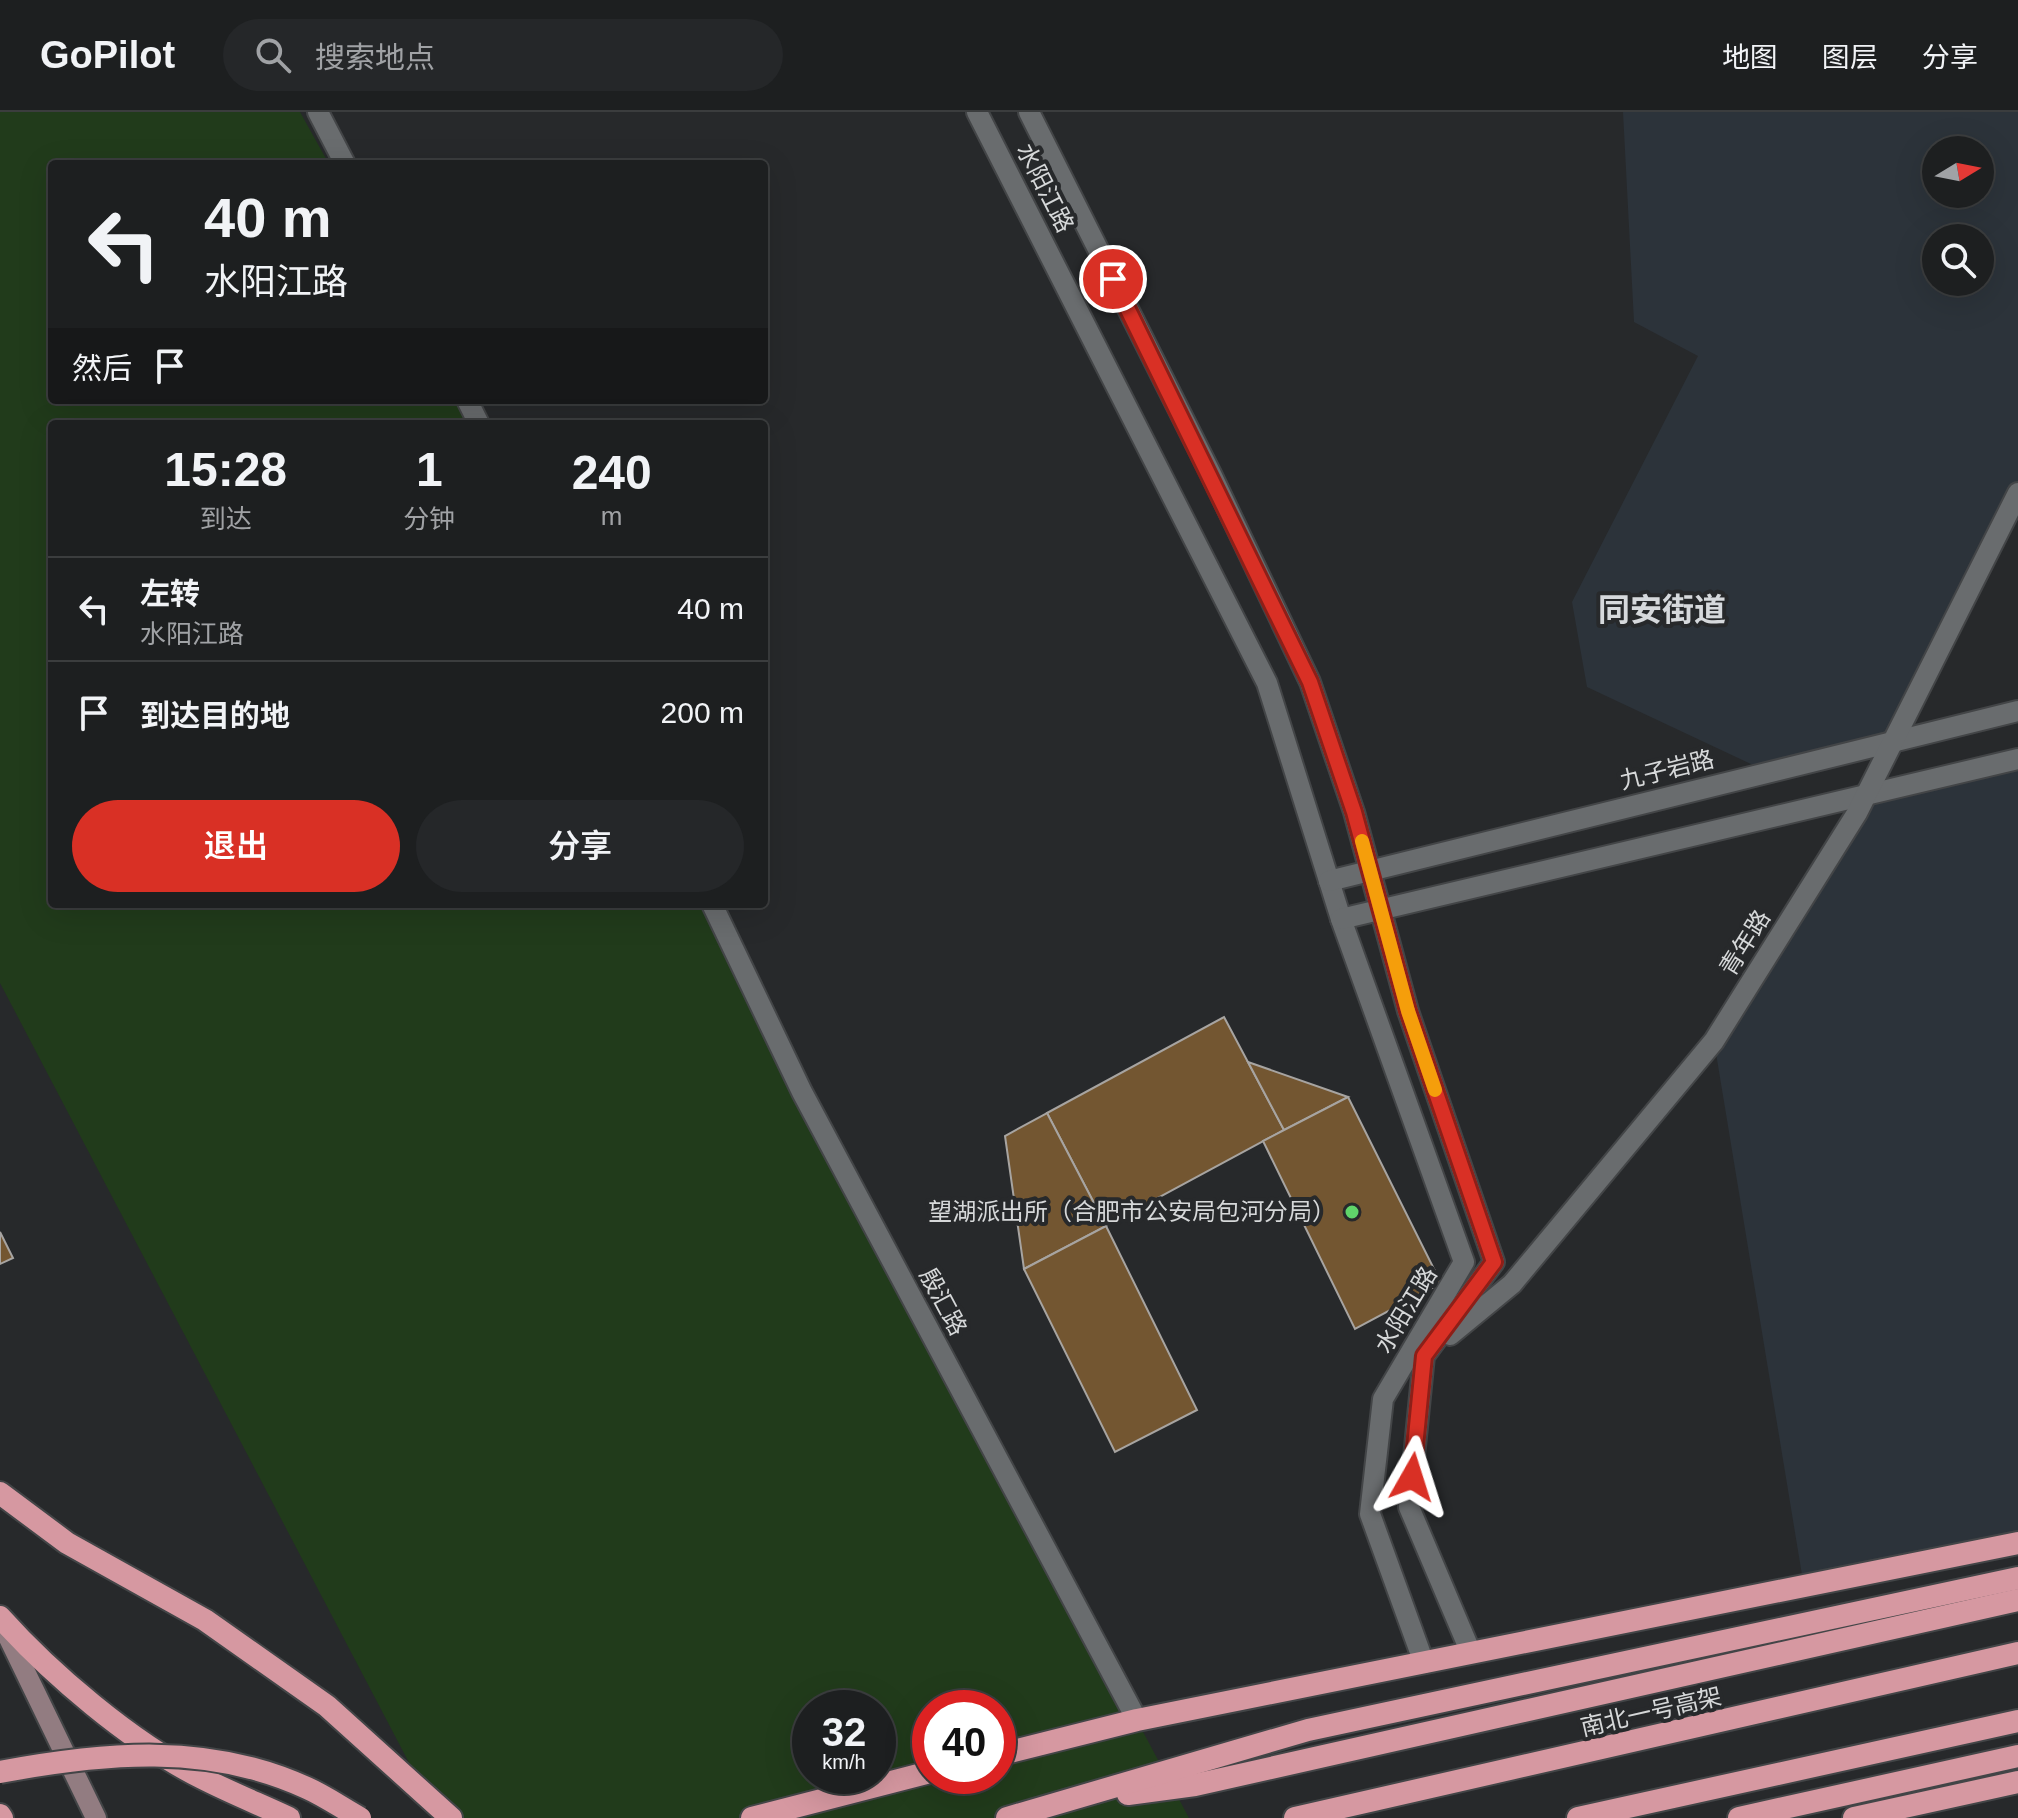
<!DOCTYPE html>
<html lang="zh">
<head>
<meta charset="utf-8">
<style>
	body { margin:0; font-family:Arial,"Noto Sans SC",sans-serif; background:#252729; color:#f1f3f6; height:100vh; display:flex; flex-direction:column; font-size:30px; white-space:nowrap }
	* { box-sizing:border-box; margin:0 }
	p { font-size:26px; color:#a0a2a5 }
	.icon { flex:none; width:44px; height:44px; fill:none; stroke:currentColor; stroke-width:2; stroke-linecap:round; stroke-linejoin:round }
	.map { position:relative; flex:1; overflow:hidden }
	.details { position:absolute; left:48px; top:308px; width:720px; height:488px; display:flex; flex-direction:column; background:#1d1f20; border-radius:8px; box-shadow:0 8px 32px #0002,0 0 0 2px #3b3d3e }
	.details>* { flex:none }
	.guide { position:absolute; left:48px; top:48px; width:720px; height:244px; border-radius:8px; box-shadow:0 8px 32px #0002,0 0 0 2px #3b3d3e; background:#1d1f20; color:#f1f3f6; overflow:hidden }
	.needle { width:52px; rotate:80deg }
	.tools { position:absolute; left:1922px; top:24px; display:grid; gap:16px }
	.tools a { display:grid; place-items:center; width:72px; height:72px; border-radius:50%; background:#1d1f20; box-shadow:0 8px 32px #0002,0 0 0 2px #3b3d3e; font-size:40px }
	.speed { position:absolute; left:792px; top:1578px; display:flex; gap:16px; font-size:40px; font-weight:700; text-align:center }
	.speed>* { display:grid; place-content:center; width:104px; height:104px; border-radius:50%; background:#1d1f20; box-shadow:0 8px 32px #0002,0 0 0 2px #3b3d3e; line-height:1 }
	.speed small { font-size:20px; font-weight:400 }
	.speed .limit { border:12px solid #d22; background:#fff; color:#111 }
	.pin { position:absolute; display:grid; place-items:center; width:68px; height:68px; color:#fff; margin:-34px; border:4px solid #fff; border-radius:50%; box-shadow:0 2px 8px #0007 }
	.me { position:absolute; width:88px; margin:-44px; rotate:6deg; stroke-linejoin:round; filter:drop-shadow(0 0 6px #0008) }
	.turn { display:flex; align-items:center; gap:28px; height:168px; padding:0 24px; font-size:36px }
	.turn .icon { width:104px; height:104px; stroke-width:2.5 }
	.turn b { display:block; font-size:56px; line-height:68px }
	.then { display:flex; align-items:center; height:76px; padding:0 24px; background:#0003; gap:16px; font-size:30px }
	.eta { display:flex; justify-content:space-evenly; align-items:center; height:136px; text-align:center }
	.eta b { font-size:48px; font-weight:600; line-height:56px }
	.cta { display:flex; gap:16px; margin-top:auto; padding:16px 24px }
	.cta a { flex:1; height:92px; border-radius:48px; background:#d93025; color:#fff; font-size:32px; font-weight:600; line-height:92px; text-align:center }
	.cta a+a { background:#252729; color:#f1f3f6 }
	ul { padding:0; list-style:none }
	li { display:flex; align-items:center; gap:24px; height:104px; padding:0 24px; border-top:2px solid #3b3d3e }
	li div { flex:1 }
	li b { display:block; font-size:30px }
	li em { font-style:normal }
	header { display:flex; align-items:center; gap:48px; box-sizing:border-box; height:112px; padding:0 40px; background:#1d1f20; border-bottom:2px solid #3b3d3e }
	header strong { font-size:38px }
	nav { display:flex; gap:44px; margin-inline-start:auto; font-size:28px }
	.search { width:560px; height:72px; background:#252729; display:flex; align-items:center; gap:20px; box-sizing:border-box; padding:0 28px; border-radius:44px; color:#a0a2a5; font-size:30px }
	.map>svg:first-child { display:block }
	.built { fill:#2c333a; fill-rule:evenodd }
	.green { fill:#213b1b; fill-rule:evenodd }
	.building { fill:#735631; stroke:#a7a4a1; stroke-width:2 }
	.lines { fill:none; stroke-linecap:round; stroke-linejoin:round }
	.minor-casing { stroke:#434547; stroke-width:24 }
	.tertiary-casing { stroke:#434547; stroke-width:24 }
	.secondary-casing { stroke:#434547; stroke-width:24 }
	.trunk-casing { stroke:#434547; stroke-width:26 }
	.minor { stroke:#696c6e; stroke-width:20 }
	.tertiary { stroke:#696c6e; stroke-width:20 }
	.secondary { stroke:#927c81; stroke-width:20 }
	.trunk { stroke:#d698a1; stroke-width:22 }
	.trunk-bridge-casing { stroke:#434547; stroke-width:26; stroke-linecap:butt }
	.trunk-bridge { stroke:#d698a1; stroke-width:22 }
	.route-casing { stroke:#8d1f18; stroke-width:20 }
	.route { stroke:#d93025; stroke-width:14 }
	.slow { stroke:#f59e0b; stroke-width:14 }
	.poi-dot { fill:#60d56a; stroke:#27292b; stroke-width:3 }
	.labels { text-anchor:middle; stroke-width:8; stroke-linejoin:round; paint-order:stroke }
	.street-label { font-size:24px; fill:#d6d8d9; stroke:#27292b }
	.poi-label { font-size:24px; fill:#d6d8d9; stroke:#27292b; text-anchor:end }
	.district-label { font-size:32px; font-weight:bold; fill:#d6d9dc; stroke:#27292b }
</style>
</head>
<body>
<header>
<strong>GoPilot</strong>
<div class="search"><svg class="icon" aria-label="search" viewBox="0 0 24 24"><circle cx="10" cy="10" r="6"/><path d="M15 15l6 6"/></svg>搜索地点</div>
<nav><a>地图</a><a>图层</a><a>分享</a></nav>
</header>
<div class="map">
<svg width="2018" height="1706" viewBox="0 0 2018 1706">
	<rect width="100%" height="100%" fill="#27292b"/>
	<g class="built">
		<path d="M1623,0H2018V381L1893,629L1768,660L1587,575L1572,490L1698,244L1634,210ZM1936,38H1980V82H1936ZM1936,126H1980V170H1936Z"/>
		<path d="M2018,647V1431L1804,1475L1714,929L1866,684Z"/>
	</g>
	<path class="green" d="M0,0H300L329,52H52V288H463L476,312H52V792H712L802,980L1189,1706H438L0,871ZM810,1596H878V1664H810ZM930,1596H998V1664H930Z"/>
	<g class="building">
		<path d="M1224,905L1284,1018L1106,1114L1047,1001Z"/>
		<path d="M1248,950L1348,985L1284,1018Z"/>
		<path d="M1348,985L1441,1171L1355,1217L1263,1029Z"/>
		<path d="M1047,1001L1106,1114L1024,1157L1005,1024Z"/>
		<path d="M1106,1114L1197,1298L1115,1340L1024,1157Z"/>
		<path d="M0,1120L13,1146L0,1152Z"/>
	</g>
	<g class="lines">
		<defs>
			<g id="minor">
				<path d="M318,0L345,52"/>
				<path d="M467,288L479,312"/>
				<path d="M712,792L802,980L1137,1608"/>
			</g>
			<g id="tertiary">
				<path d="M977,0L1267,571L1341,807L1464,1150L1383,1287L1370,1402L1424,1551"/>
				<path d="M1029,0L1211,362L1310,570L1354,700L1408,899L1494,1150L1424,1244L1409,1395L1471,1541"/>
				<path d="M1329,769L2018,599"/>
				<path d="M1341,807L2018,647"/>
				<path d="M1450,1223L1512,1172L1714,929L1857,701L2018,381"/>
			</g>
			<path id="secondary" d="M2,1512L96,1706"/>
			<g id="trunk">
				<path d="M0,1381L67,1431L205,1508L327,1594L451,1706"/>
				<path d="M0,1505C51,1562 131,1630 200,1665C229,1680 259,1692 289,1706"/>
				<path d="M998,1643L1137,1608L2018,1431"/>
				<path d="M1128,1682L1195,1673L2018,1488"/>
				<path d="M0,1703L2,1706"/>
				<path d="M752,1706L930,1660"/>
				<path d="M1007,1706L1308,1618L2018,1466"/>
				<path d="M1295,1706L2018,1541"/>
				<path d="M1578,1706L2018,1609"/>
				<path d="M1739,1706L2018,1644"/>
				<path d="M1854,1706L2018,1670"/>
			</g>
		</defs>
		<use href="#minor" class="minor-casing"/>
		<use href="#tertiary" class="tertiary-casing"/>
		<use href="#secondary" class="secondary-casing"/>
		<use href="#trunk" class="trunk-casing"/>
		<use href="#minor" class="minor"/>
		<use href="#tertiary" class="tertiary"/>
		<use href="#secondary" class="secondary"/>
		<use href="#trunk" class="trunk"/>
		<defs>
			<path id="trunk-bridge" d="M0,1660C102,1641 208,1630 307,1676C325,1684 342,1696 360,1706"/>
		</defs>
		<use href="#trunk-bridge" class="trunk-bridge-casing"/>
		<use href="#trunk-bridge" class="trunk-bridge"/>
	</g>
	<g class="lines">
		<defs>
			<path id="route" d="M1113,167L1310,570L1354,700L1408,899L1494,1150L1424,1244L1412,1365"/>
		</defs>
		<use href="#route" class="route-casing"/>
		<use href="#route" class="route"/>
		<path class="slow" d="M1362,729L1408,899L1435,978"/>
	</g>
	<circle class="poi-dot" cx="1352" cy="1100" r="8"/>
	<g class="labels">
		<g class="street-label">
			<text transform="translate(1045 76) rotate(63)" y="8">水阳江路</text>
			<text transform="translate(1667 658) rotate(-14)" y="8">九子岩路</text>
			<text transform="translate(1745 831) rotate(-58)" y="8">青年路</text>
			<text transform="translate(943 1190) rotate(62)" y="8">殷汇路</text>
			<text transform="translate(1406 1198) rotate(-59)" y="8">水阳江路</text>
			<text transform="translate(1651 1600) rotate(-13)" y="8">南北一号高架</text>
		</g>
		<g class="poi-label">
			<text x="1336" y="1108">望湖派出所（合肥市公安局包河分局）</text>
		</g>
		<g class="district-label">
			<text x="1662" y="509">同安街道</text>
		</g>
	</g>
</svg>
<div class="tools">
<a><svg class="needle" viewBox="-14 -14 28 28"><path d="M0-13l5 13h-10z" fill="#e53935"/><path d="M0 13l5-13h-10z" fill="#a0a2a5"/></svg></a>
<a><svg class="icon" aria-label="search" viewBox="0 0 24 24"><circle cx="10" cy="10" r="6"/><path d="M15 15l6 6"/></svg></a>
</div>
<div class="speed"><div>32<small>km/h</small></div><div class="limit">40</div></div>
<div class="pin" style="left:1113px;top:167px;background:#d93025"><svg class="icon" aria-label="arrive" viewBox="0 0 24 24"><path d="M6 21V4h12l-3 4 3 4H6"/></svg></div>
<svg class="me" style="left:1412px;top:1365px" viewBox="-20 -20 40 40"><path d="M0-17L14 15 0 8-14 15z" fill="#d93025" stroke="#fff" stroke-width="4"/></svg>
<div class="guide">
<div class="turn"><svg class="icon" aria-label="left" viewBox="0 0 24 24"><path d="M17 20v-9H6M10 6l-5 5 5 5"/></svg><div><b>40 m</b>水阳江路</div></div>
<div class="then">然后<svg class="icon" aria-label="arrive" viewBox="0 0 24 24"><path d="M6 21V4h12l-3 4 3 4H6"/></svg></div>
</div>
<section class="details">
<div class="eta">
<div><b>15:28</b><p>到达</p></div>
<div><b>1</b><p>分钟</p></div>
<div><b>240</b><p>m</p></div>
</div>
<ul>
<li><svg class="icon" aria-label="left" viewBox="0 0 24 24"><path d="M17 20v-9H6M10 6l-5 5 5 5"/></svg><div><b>左转</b><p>水阳江路</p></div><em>40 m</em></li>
<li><svg class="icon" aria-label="arrive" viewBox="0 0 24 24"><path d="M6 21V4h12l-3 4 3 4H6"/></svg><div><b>到达目的地</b></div><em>200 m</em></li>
</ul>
<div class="cta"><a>退出</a><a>分享</a></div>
</section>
</div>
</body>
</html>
